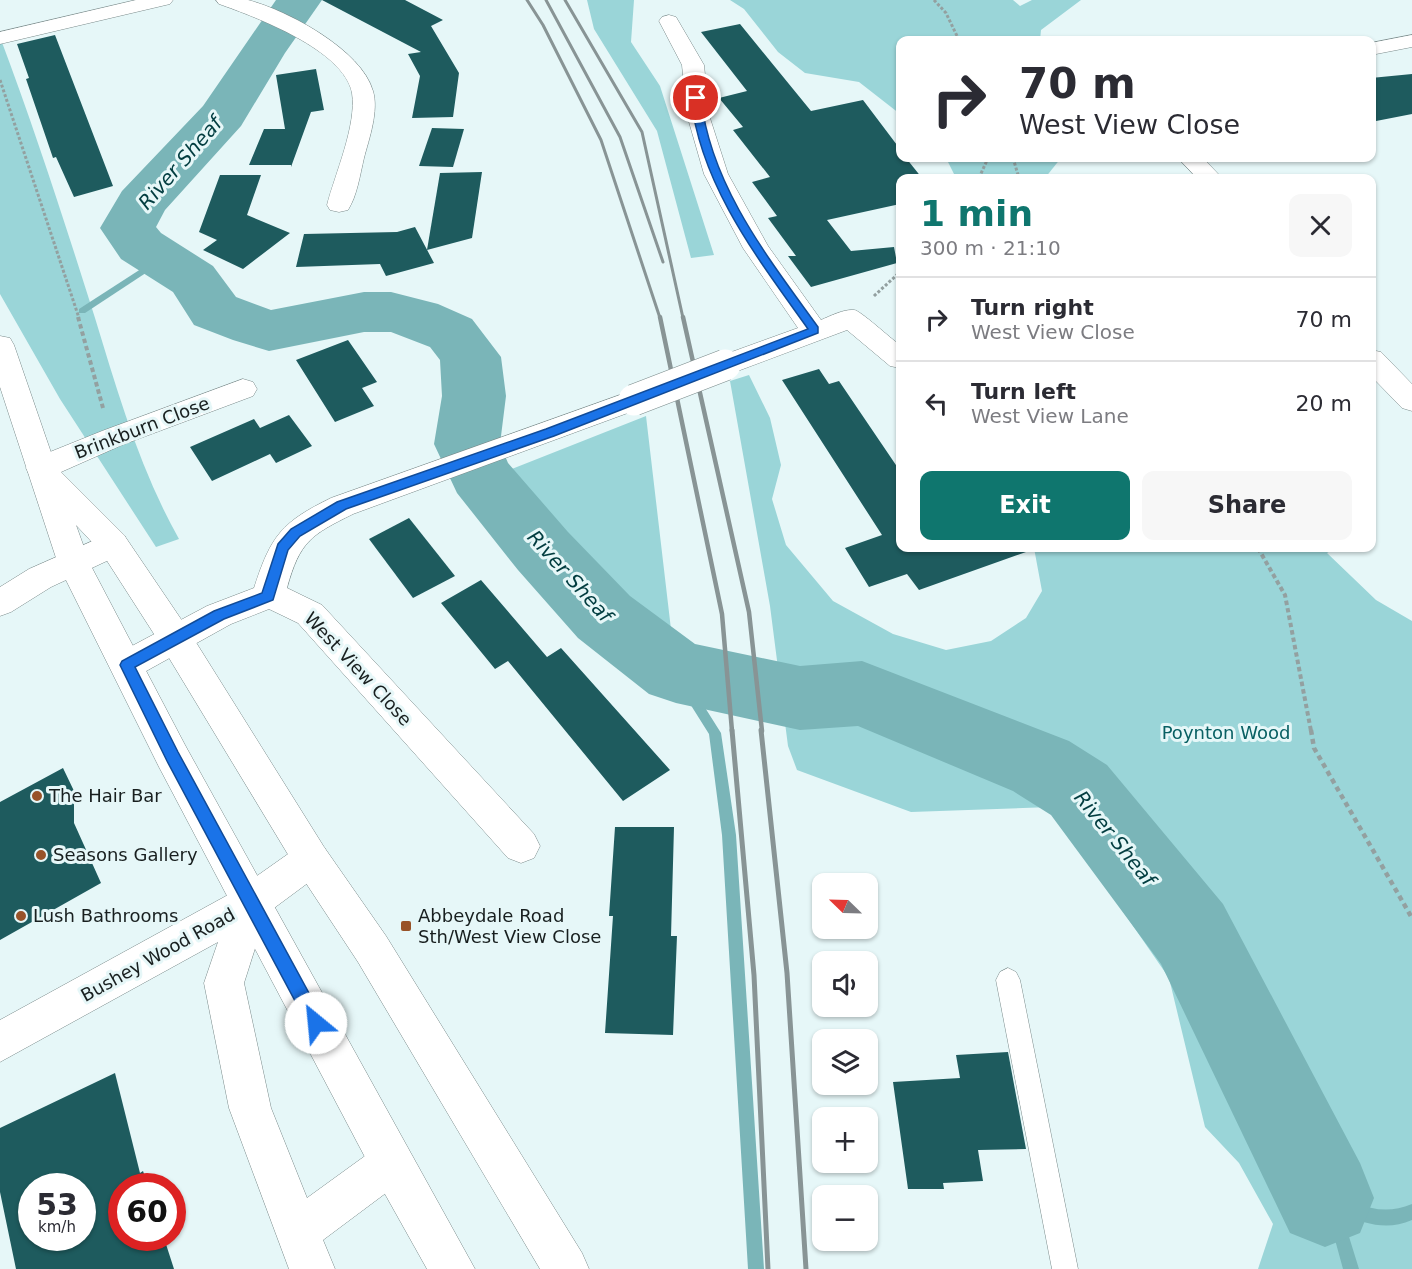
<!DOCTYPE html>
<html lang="en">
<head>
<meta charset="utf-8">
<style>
	body { margin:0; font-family:"DejaVu Sans",sans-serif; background:#f7f7f7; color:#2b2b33; height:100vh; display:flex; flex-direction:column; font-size:22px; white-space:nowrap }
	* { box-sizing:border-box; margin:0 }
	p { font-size:20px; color:#7c7c81 }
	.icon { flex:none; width:33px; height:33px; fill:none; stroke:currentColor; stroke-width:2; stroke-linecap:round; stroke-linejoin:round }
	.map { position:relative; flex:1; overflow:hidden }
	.sheet { position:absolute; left:896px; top:174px; width:480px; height:378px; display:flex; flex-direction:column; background:#fff; border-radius:12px; box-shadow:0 2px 4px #0004 }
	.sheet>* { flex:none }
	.top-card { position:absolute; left:896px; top:36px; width:480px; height:126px; border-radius:12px; box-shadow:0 2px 4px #0004; background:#fff; color:#2b2b33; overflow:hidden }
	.needle { width:39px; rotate:293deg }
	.fabs { position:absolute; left:812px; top:873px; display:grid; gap:12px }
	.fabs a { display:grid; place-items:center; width:66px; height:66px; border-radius:12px; background:#fff; box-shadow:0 2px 4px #0004; font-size:30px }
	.speed { position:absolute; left:18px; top:1173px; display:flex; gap:12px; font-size:30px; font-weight:700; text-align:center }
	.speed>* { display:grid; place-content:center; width:78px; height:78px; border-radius:50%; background:#fff; box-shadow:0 2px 4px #0004; line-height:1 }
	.speed small { font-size:15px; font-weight:400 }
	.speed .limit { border:9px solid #d22; background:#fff; color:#111 }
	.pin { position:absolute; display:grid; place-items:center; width:51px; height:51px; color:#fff; margin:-26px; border:3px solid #fff; border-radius:50%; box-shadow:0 2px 6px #0007 }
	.me { position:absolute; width:66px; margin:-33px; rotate:332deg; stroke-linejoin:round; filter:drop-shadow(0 0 4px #0008) }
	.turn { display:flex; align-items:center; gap:21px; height:126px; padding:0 24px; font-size:27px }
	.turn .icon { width:78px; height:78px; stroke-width:2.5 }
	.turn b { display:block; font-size:42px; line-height:51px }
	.round { display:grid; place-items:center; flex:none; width:63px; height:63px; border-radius:12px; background:#f7f7f7 }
	.head { display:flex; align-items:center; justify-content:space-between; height:102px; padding:0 24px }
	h1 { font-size:36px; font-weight:800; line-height:45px; color:#0f766e }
	.button { display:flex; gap:12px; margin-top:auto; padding:12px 24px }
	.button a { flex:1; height:69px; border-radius:12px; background:#0f766e; color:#fff; font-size:24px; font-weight:800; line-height:69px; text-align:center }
	.button a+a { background:#f7f7f7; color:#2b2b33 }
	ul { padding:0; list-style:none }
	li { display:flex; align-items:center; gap:18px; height:84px; padding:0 24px; border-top:2px solid #e1e1e2 }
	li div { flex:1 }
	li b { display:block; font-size:22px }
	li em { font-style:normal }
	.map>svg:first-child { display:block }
	.green { fill:#9ad5d8 }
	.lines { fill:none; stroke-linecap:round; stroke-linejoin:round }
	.stream { fill:#7ab5b8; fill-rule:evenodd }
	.river { fill:#7ab5b8; fill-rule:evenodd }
	.building { fill:#1e5b5e; fill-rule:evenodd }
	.service-casing { stroke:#7a8a8a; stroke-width:1 }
	.minor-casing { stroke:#7a8a8a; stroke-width:1 }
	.primary-casing { stroke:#7a8a8a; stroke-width:1 }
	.path-far2 { stroke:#93a0a0; stroke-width:3; stroke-dasharray:3 2; stroke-linecap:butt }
	.path-far1 { stroke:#93a0a0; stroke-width:4; stroke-dasharray:4.5 3; stroke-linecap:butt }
	.path { stroke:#93a0a0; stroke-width:4.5; stroke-dasharray:5 4; stroke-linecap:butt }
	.service { fill:#fff; fill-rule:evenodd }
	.minor { fill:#fff; fill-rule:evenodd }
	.primary { fill:#fff; fill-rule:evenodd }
	.rail-far2 { stroke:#889495; stroke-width:3 }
	.rail-far1 { stroke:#889495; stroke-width:4.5 }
	.rail { stroke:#889495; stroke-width:5 }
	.minor-bridge-casing { stroke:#7a8a8a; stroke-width:32; stroke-linecap:butt }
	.minor-bridge { stroke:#fff; stroke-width:31 }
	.route { fill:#1a73e8; stroke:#114b97; stroke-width:1.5 }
	.poi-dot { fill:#985329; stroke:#e6f7f8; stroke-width:2 }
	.labels { text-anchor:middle; stroke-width:6; stroke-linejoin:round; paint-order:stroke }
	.street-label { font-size:18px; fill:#181f1f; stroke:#e6f7f8 }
	.park-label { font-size:18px; fill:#086063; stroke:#e6f7f8 }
	.poi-label { font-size:18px; fill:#181f1f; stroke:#e6f7f8; text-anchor:start }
	.water-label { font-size:20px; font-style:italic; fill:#023d40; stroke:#e6f7f8 }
</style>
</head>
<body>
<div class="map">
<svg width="1412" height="1269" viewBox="0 0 1412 1269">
	<rect width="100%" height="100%" fill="#e6f7f8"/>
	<g class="green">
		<path d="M587,0H634L631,42L660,86L714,255L691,258L657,131L594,29Z"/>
		<path d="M730,0H1013L1020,6L1032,0H1081L1041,30L1040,40H900V114L859,82L805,73L778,52L744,9Z"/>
		<path d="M0,37C35,130 65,223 95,318C118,393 140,470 179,539L156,547L60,399L0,294Z"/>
		<path d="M946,158H1061L1045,178H956Z"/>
		<path d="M749,375L770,418L781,465L772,499L786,545L833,601L893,634L946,650L991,641L1026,618L1042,591L1034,548H1335L1327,553L1376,600L1412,621V1269H1258L1273,1224L1239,1163L1205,1127L1169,978L1051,807L911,812L797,770L788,746L770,606L730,381Z"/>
		<path d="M646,416L676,672L604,617L543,551L481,476L507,471Z"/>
	</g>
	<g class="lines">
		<g class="stream">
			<path d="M161,256L164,257V261L85,313H79V309Z"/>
			<path d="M676,667L680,668L721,733L736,835L764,1269H748L722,835L709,734L670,672L672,668Z"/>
			<path d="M1325,1190C1356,1203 1379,1218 1412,1204V1220C1387,1231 1366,1224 1342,1214L1359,1269H1343L1331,1225L1317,1198L1319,1192Z"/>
		</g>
		<path class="river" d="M276,0H322L285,53L241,126L165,210L156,227L161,233L213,266L236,297L271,310L364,292H391L438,304L472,319L501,357L506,396L500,444L508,463L568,532L630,596L695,644L800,666L862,661L1069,741L1107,765L1223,904L1360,1163L1374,1198L1360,1233L1325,1247L1290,1233L1161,964L1051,815L1013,791L858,726L800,730L676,703L649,694L578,638L518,570L457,493L434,444L442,396L440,360L430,347L391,332H364L269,351L233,340L194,325L173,292L121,259L100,228L122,191L203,106Z"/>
	</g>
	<g class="building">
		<path d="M322,0H405L443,20L431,26L459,73L453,117L412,118L420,76L408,54L421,52Z"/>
		<path d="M740,24L811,111L863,100L900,149V158H906L922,178H900V204L827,220L851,251L894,247L897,263L811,287L788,256H796L768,218L777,216L752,182L770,177L733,130L743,127L719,98L747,91L701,32Z"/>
		<path d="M55,35L113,186L74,197L56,157L53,158L26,79L29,78L17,44Z"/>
		<path d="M316,69L324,110L311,112L291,167V165H249L264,129H285L276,75Z"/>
		<path d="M1412,74V114L1371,122V78Z"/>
		<path d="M432,128L464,129L453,167L419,166Z"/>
		<path d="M482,172L472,238L427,250L440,173Z"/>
		<path d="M220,175H261L247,215L290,233L243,269L203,250L217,240L199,232Z"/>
		<path d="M415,227L434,263L386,276L380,264L296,267L304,234L397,232Z"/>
		<path d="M348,340L377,382L362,388L374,406L335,422L296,360Z"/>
		<path d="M819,369L829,384L839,381L900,471V548H1026V552L919,590L907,574L869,587L845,548L882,535L782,380Z"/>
		<path d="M289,415L312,446L276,463L270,454L212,481L190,447L254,419L260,428Z"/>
		<path d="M409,518L455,576L413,598L369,539Z"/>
		<path d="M481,580L547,657L561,648L670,770L623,801L508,661L495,669L441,603Z"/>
		<path d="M63,768L74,791V823L101,883L0,940V802Z"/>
		<path d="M615,827H674L671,936H677L673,1035L605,1033L613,916H609Z"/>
		<path d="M1008,1052L1026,1149L978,1150L983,1181L943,1183L944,1189H908L893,1082L960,1078L956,1055Z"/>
		<path d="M115,1073L140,1173L143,1171L148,1186H122V1238H164L174,1269H16L0,1192V1128ZM32,1186H82V1238H32Z"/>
	</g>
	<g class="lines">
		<defs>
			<path id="service" d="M1008,968L1016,972L1020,980L1078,1269H1052L996,980L1000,972Z"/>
			<g id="minor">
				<path d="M136,0H173L170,4L0,44V32Z"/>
				<path d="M216,0C226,0 238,0 248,0C287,10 362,50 373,91C379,111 369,139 364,158C360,175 357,196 348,210L339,212L330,210L327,205C335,174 357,125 352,93C344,50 256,17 219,4Z"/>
				<path d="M669,15L676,17L704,65L709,115L728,174L768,246L821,320C830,316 844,309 854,310C860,310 891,339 900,345V368L890,366L847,330L735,372L725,375L715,372L711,365L715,358L798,328L743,248L704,174L687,115L682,65L659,21L662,17Z"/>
				<path d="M1412,35V47L1371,55V43Z"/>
				<path d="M1178,158H1203L1222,178H1197Z"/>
				<path d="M1371,350L1381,352L1412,384V411L1402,408L1371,376Z"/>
				<path d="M243,379L253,382L257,389L253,396L122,445L52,476L41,479L30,476L26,468L30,460L102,431Z"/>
				<path d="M634,390L644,393L648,400L644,407L353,514C311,535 300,541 287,588L322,605L534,834L540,846L534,858L521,863L508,858L298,623L269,609L231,624L139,675L127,679L115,675L110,665L115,655L207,606L254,588C271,535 282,522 331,498Z"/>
				<path d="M113,532L124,535L129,544L124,553L51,587L11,612L0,616V587L29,569Z"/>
				<path d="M311,842L324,847L330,859L324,871L266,914L244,983L271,1108L307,1198L376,1148L391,1141L406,1148L413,1163L406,1178L323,1240L335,1269H289L229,1108L204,983L218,942L0,1062V1020L237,890L298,847Z"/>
			</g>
			<path id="primary" d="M0,336L10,338L14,345L56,467L124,535L187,628L324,847L386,936L582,1253L589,1269H540L358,962L298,871L163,648L102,553L76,525L90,564L185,745L475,1269H427L376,1178L159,767L58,564L0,387Z"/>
		</defs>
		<use href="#service" class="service-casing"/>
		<use href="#minor" class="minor-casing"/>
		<use href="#primary" class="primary-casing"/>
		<g class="path-far2">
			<path d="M934,0L946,13L959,40"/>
			<path d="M0,80L79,318"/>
			<path d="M1013,158L1019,178"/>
			<path d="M979,178L988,158"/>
			<path d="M874,296L900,272"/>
		</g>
		<g class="path-far1">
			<path d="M78,317L103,408"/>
			<path d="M1258,548L1285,595L1311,731"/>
		</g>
		<path class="path" d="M1311,730L1314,748L1412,918"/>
		<use href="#service" class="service"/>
		<use href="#minor" class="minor"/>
		<use href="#primary" class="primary"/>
		<g class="rail-far2">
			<path d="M527,0L543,25L601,140L660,318"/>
			<path d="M546,0L620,137L663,262"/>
			<path d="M565,0L642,132L683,318"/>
		</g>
		<g class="rail-far1">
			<path d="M660,317L722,614L732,731"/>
			<path d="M683,317L749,612L762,731"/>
		</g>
		<g class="rail">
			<path d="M732,730L754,975L768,1269"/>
			<path d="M761,730L787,973L806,1269"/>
		</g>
		<defs>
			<path id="minor-bridge" d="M634,400L725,365"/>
		</defs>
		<use href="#minor-bridge" class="minor-bridge-casing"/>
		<use href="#minor-bridge" class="minor-bridge"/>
	</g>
	<path class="route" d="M696,95L701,98C710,185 769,259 818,327V333L554,436L346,509L300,536L288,550L273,600L224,619L135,667L178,752L322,1017L324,1023L322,1029L316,1031L310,1029L167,761L120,665L122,661L214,611L262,593L278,544L291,529L337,502L546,429L808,329C759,260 700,185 691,98Z"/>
	<g class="poi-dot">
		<circle cx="37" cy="796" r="6"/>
		<circle cx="41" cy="855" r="6"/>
		<circle cx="21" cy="916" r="6"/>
		<rect x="400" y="920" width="12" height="12" rx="3"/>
	</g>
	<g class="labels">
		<g class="street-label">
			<text transform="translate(142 428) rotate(-21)" y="6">Brinkburn Close</text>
			<text transform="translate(358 669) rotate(47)" y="6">West View Close</text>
			<text transform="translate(158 955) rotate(-29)" y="6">Bushey Wood Road</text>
		</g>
		<g class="park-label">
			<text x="1226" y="739">Poynton Wood</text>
		</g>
		<g class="poi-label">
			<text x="49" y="802">The Hair Bar</text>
			<text x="53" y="861">Seasons Gallery</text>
			<text x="33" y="922">Lush Bathrooms</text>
			<text x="418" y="922">Abbeydale Road<tspan x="418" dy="21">Sth/West View Close</tspan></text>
		</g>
		<g class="water-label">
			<text transform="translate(180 163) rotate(-49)" y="7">River Sheaf</text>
			<text transform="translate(570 576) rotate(48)" y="7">River Sheaf</text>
			<text transform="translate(1115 838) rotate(51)" y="7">River Sheaf</text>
		</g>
	</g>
</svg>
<div class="fabs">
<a><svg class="needle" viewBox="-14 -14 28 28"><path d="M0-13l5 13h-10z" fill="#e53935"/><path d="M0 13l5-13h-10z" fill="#7c7c81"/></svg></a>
<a><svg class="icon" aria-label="sound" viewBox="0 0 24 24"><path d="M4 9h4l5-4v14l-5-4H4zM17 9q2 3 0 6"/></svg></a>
<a><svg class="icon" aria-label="layers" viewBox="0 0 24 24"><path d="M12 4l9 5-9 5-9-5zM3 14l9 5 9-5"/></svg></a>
<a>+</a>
<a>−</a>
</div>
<div class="speed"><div>53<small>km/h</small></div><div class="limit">60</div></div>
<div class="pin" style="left:696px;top:98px;background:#d93025"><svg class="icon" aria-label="arrive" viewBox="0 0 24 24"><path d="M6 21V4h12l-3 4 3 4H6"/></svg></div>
<svg class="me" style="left:316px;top:1023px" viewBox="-20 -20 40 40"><circle r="19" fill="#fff"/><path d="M0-13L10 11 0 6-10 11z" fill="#1a73e8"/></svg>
<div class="top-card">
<div class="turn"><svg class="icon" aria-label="right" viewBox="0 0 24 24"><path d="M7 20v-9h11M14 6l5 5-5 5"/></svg><div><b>70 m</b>West View Close</div></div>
</div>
<section class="sheet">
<div class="head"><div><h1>1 min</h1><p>300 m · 21:10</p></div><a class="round"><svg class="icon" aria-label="close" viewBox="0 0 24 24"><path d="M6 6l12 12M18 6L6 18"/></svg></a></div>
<ul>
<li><svg class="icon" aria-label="right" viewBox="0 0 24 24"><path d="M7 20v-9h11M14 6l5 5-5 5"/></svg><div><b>Turn right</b><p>West View Close</p></div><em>70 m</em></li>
<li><svg class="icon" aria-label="left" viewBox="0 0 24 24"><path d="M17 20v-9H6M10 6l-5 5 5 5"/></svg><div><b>Turn left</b><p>West View Lane</p></div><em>20 m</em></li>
</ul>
<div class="button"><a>Exit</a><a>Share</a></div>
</section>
</div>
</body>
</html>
